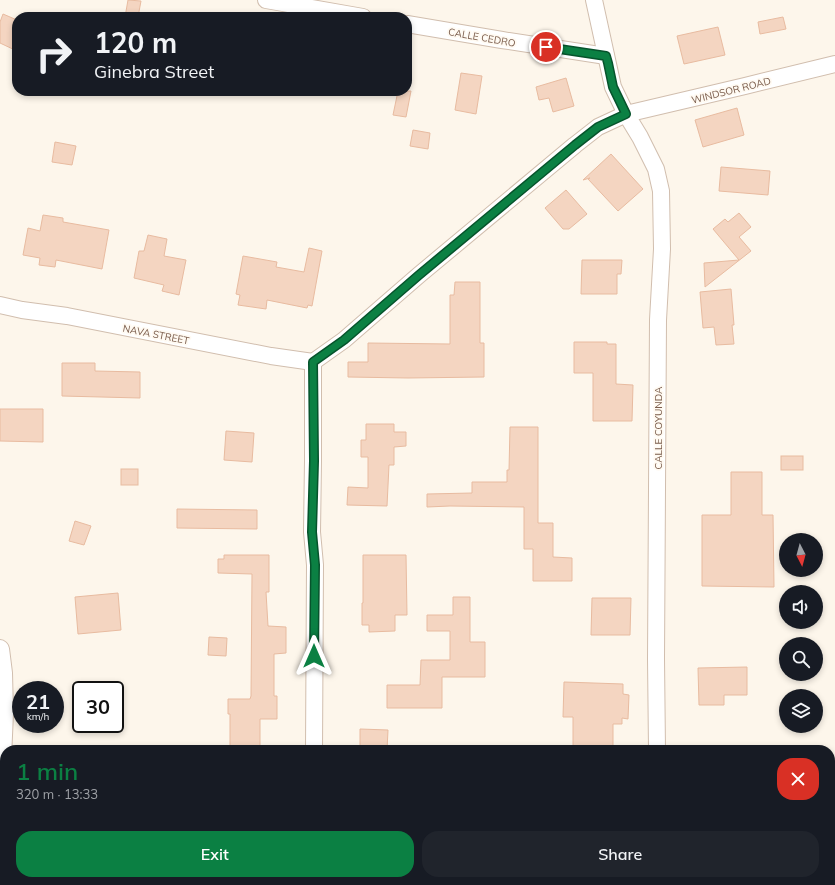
<!DOCTYPE html>
<html lang="en">
<head>
<meta charset="utf-8">
<style>
	body { margin:0; font-family:Mulish,sans-serif; background:#20242c; color:#f1f3f6; height:100vh; display:flex; flex-direction:column; font-size:15px; white-space:nowrap }
	* { box-sizing:border-box; margin:0 }
	p { font-size:13px; color:#9ea1a6 }
	.icon { flex:none; width:22px; height:22px; fill:none; stroke:currentColor; stroke-width:2; stroke-linecap:round; stroke-linejoin:round }
	.map { position:relative; flex:1; overflow:hidden }
	.panel { position:absolute; left:0px; top:745px; width:835px; height:140px; display:flex; flex-direction:column; background:#171b24; border-radius:16px 16px 0 0; box-shadow:0 2px 6px #0003 }
	.panel>* { flex:none }
	.banner { position:absolute; left:12px; top:12px; width:400px; height:84px; border-radius:16px; box-shadow:0 2px 6px #0003; background:#171b24; color:#f1f3f6; overflow:hidden }
	.needle { width:26px; rotate:174deg }
	.buttons { position:absolute; left:779px; top:533px; display:grid; gap:8px }
	.buttons a { display:grid; place-items:center; width:44px; height:44px; border-radius:50%; background:#171b24; box-shadow:0 2px 6px #0003; font-size:20px }
	.speed { position:absolute; left:12px; top:681px; display:flex; gap:8px; font-size:20px; font-weight:700; text-align:center }
	.speed>* { display:grid; place-content:center; width:52px; height:52px; border-radius:50%; background:#171b24; box-shadow:0 2px 6px #0003; line-height:1 }
	.speed small { font-size:10px; font-weight:400 }
	.speed .limit { border:2px solid #111; border-radius:6px; background:#fff; color:#111 }
	.pin { position:absolute; display:grid; place-items:center; width:34px; height:34px; color:#fff; margin:-17px; border:2px solid #fff; border-radius:50%; box-shadow:0 1px 4px #0007 }
	.me { position:absolute; width:44px; margin:-22px; rotate:0deg; stroke-linejoin:round; filter:drop-shadow(0 0 3px #0008) }
	.turn { display:flex; align-items:center; gap:14px; height:84px; padding:0 16px; font-size:18px }
	.turn .icon { width:52px; height:52px; stroke-width:2.5 }
	.turn b { display:block; font-size:28px; line-height:34px }
	.round { display:grid; place-items:center; flex:none; width:42px; height:42px; border-radius:16px; background:#20242c }
	.overview { display:flex; align-items:center; justify-content:space-between; height:68px; padding:0 16px }
	h1 { font-size:24px; font-weight:600; line-height:30px; color:#0b8043 }
	.button { display:flex; gap:8px; margin-top:auto; padding:8px 16px }
	.button a { flex:1; height:46px; border-radius:16px; background:#0b8043; color:#fff; font-size:16px; font-weight:600; line-height:46px; text-align:center }
	.button a+a { background:#20242c; color:#f1f3f6 }
	.map>svg:first-child { display:block }
	.building { fill:#f4d5c1; stroke:#e8bba0 }
	.lines { fill:none; stroke-linecap:round; stroke-linejoin:round }
	.street-casing { stroke:#d1beae; stroke-width:18 }
	.street { stroke:#fff; stroke-width:16 }
	.route-casing { stroke:#07532c; stroke-width:10 }
	.route { stroke:#0b8043; stroke-width:7 }
	.labels { text-anchor:middle; stroke-width:3.5; stroke-linejoin:round; paint-order:stroke }
	.street-label { font-size:10px; fill:#7a5c4b; stroke:#fffaf2 }
</style>
</head>
<body>
<div class="map">
<svg width="835" height="885" viewBox="0 0 835 885">
	<rect width="100%" height="100%" fill="#fdf6eb"/>
	<g class="building">
		<path d="M128,0L141,1L138,17H125Z"/>
		<path d="M3,14L17,20V51L0,43V22Z"/>
		<path d="M783,17L786,29L760,34L758,22Z"/>
		<path d="M718,27L725,55L684,64L677,36Z"/>
		<path d="M461,73L482,76L476,114L455,110Z"/>
		<path d="M566,78L574,106L553,112L549,98L539,100L536,87Z"/>
		<path d="M398,91H411L406,117L393,115Z"/>
		<path d="M737,108L744,135L703,147L695,120Z"/>
		<path d="M413,130L430,133L428,149L410,146Z"/>
		<path d="M55,142L76,146L72,165L52,162Z"/>
		<path d="M611,154L643,189L618,211L588,179L590,178L583,180Z"/>
		<path d="M721,167L770,171L768,195L719,191Z"/>
		<path d="M566,190L587,214L569,229H563L545,208Z"/>
		<path d="M739,213L751,227L739,237L751,251L705,287L704,263L739,260L713,229L725,219L728,222Z"/>
		<path d="M43,215L63,218V222L109,230L102,269L56,260L55,267L39,265L40,258L23,255L28,228L40,231Z"/>
		<path d="M148,235L167,239L164,256L186,260L179,295L162,291L164,285L134,278L139,251H144Z"/>
		<path d="M309,248L322,251L312,306L308,305L307,308L267,300L266,309L238,305L240,295L236,294L243,256L277,262L276,267L304,272Z"/>
		<path d="M582,260H622L621,274H617V294H581Z"/>
		<path d="M455,282H480V343H484V377L408,378L348,377V362H368V343L450,344V295H454Z"/>
		<path d="M731,289L734,325H732L734,344L716,345L714,327L703,328L700,292Z"/>
		<path d="M574,342H607V344H616V384L633,385L632,421H593V373H574Z"/>
		<path d="M62,363H95V371L140,372V398L62,396Z"/>
		<path d="M0,409H43V442L0,441Z"/>
		<path d="M366,424H394V432H406V446L394,447V465H389L387,506L347,505L348,487L368,488V457H361V440H366Z"/>
		<path d="M510,427H538V523H553V557L572,558V581H533V549H524V507L450,506L427,507V494L472,493V482H507V470H509Z"/>
		<path d="M226,431L254,433L252,462L224,460Z"/>
		<rect x="781" y="456" width="22" height="14"/>
		<rect x="121" y="469" width="17" height="16"/>
		<path d="M731,472H762V515H773L774,587L702,586V515H731Z"/>
		<path d="M177,509L257,510V529L177,528Z"/>
		<path d="M75,521L91,526L84,545L69,541Z"/>
		<path d="M224,555H269V592H266L268,626L286,627V653L274,654V696H277V719H260V750H230V714H228V699H250L251,696L252,574L218,573V559H224Z"/>
		<path d="M363,555H406L407,615H395V631L369,632V625H362V603H363Z"/>
		<path d="M118,593L121,630L78,634L75,597Z"/>
		<path d="M453,597H470V642H485V677H442V708H387V685H420L421,660H450V631H427V615H453Z"/>
		<path d="M592,598H631L630,635H591Z"/>
		<path d="M209,637L227,638L226,656L208,655Z"/>
		<path d="M747,667V695H724V705H699L698,668Z"/>
		<path d="M564,682L623,684V694L629,695L628,719L622,718V724H613V750H573V717H563Z"/>
		<path d="M360,729L388,730L387,750H360Z"/>
	</g>
	<g class="lines">
		<defs>
			<g id="street">
				<path d="M266,0L363,17"/>
				<path d="M594,0L613,87L626,114L640,137L656,169L661,191L662,249L658,320L656,659L657,750"/>
				<path d="M407,24L502,40L606,56"/>
				<path d="M0,305L22,310L67,316L271,356L313,362"/>
				<path d="M0,648L1,649L4,673L5,713L0,826"/>
				<path d="M314,750L315,565L312,532L313,461V362L344,340L419,275L575,145L598,127L626,114L745,86L835,64"/>
				<path d="M315,880V885"/>
				<path d="M655,885V880"/>
			</g>
		</defs>
		<use href="#street" class="street-casing"/>
		<use href="#street" class="street"/>
	</g>
	<g class="lines">
		<defs>
			<path id="route" d="M314,656L315,565L312,532L314,461L313,362L344,340L419,275L575,145L598,127L626,114L613,87L608,63L606,56L546,47"/>
		</defs>
		<use href="#route" class="route-casing"/>
		<use href="#route" class="route"/>
	</g>
	<g class="labels">
		<g class="street-label">
			<text transform="translate(482 37) rotate(10)" y="4">CALLE CEDRO</text>
			<text transform="translate(731 90) rotate(-14)" y="4">WINDSOR ROAD</text>
			<text transform="translate(156 334) rotate(11)" y="4">NAVA STREET</text>
			<text transform="translate(658 428) rotate(-90)" y="4">CALLE COYUNDA</text>
		</g>
	</g>
</svg>
<div class="buttons">
<a><svg class="needle" viewBox="-14 -14 28 28"><path d="M0-13l5 13h-10z" fill="#e53935"/><path d="M0 13l5-13h-10z" fill="#9ea1a6"/></svg></a>
<a><svg class="icon" aria-label="sound" viewBox="0 0 24 24"><path d="M4 9h4l5-4v14l-5-4H4zM17 9q2 3 0 6"/></svg></a>
<a><svg class="icon" aria-label="search" viewBox="0 0 24 24"><circle cx="10" cy="10" r="6"/><path d="M15 15l6 6"/></svg></a>
<a><svg class="icon" aria-label="layers" viewBox="0 0 24 24"><path d="M12 4l9 5-9 5-9-5zM3 14l9 5 9-5"/></svg></a>
</div>
<div class="speed"><div>21<small>km/h</small></div><div class="limit">30</div></div>
<div class="pin" style="left:546px;top:47px;background:#d93025"><svg class="icon" aria-label="arrive" viewBox="0 0 24 24"><path d="M6 21V4h12l-3 4 3 4H6"/></svg></div>
<svg class="me" style="left:314px;top:656px" viewBox="-20 -20 40 40"><path d="M0-17L14 15 0 8-14 15z" fill="#0b8043" stroke="#fff" stroke-width="4"/></svg>
<div class="banner">
<div class="turn"><svg class="icon" aria-label="right" viewBox="0 0 24 24"><path d="M7 20v-9h11M14 6l5 5-5 5"/></svg><div><b>120 m</b>Ginebra Street</div></div>
</div>
<section class="panel">
<div class="overview"><div><h1>1 min</h1><p>320 m · 13:33</p></div><a class="round" style="background:#d93025;color:#fff"><svg class="icon" aria-label="close" viewBox="0 0 24 24"><path d="M6 6l12 12M18 6L6 18"/></svg></a></div>
<div class="button"><a>Exit</a><a>Share</a></div>
</section>
</div>
</body>
</html>
